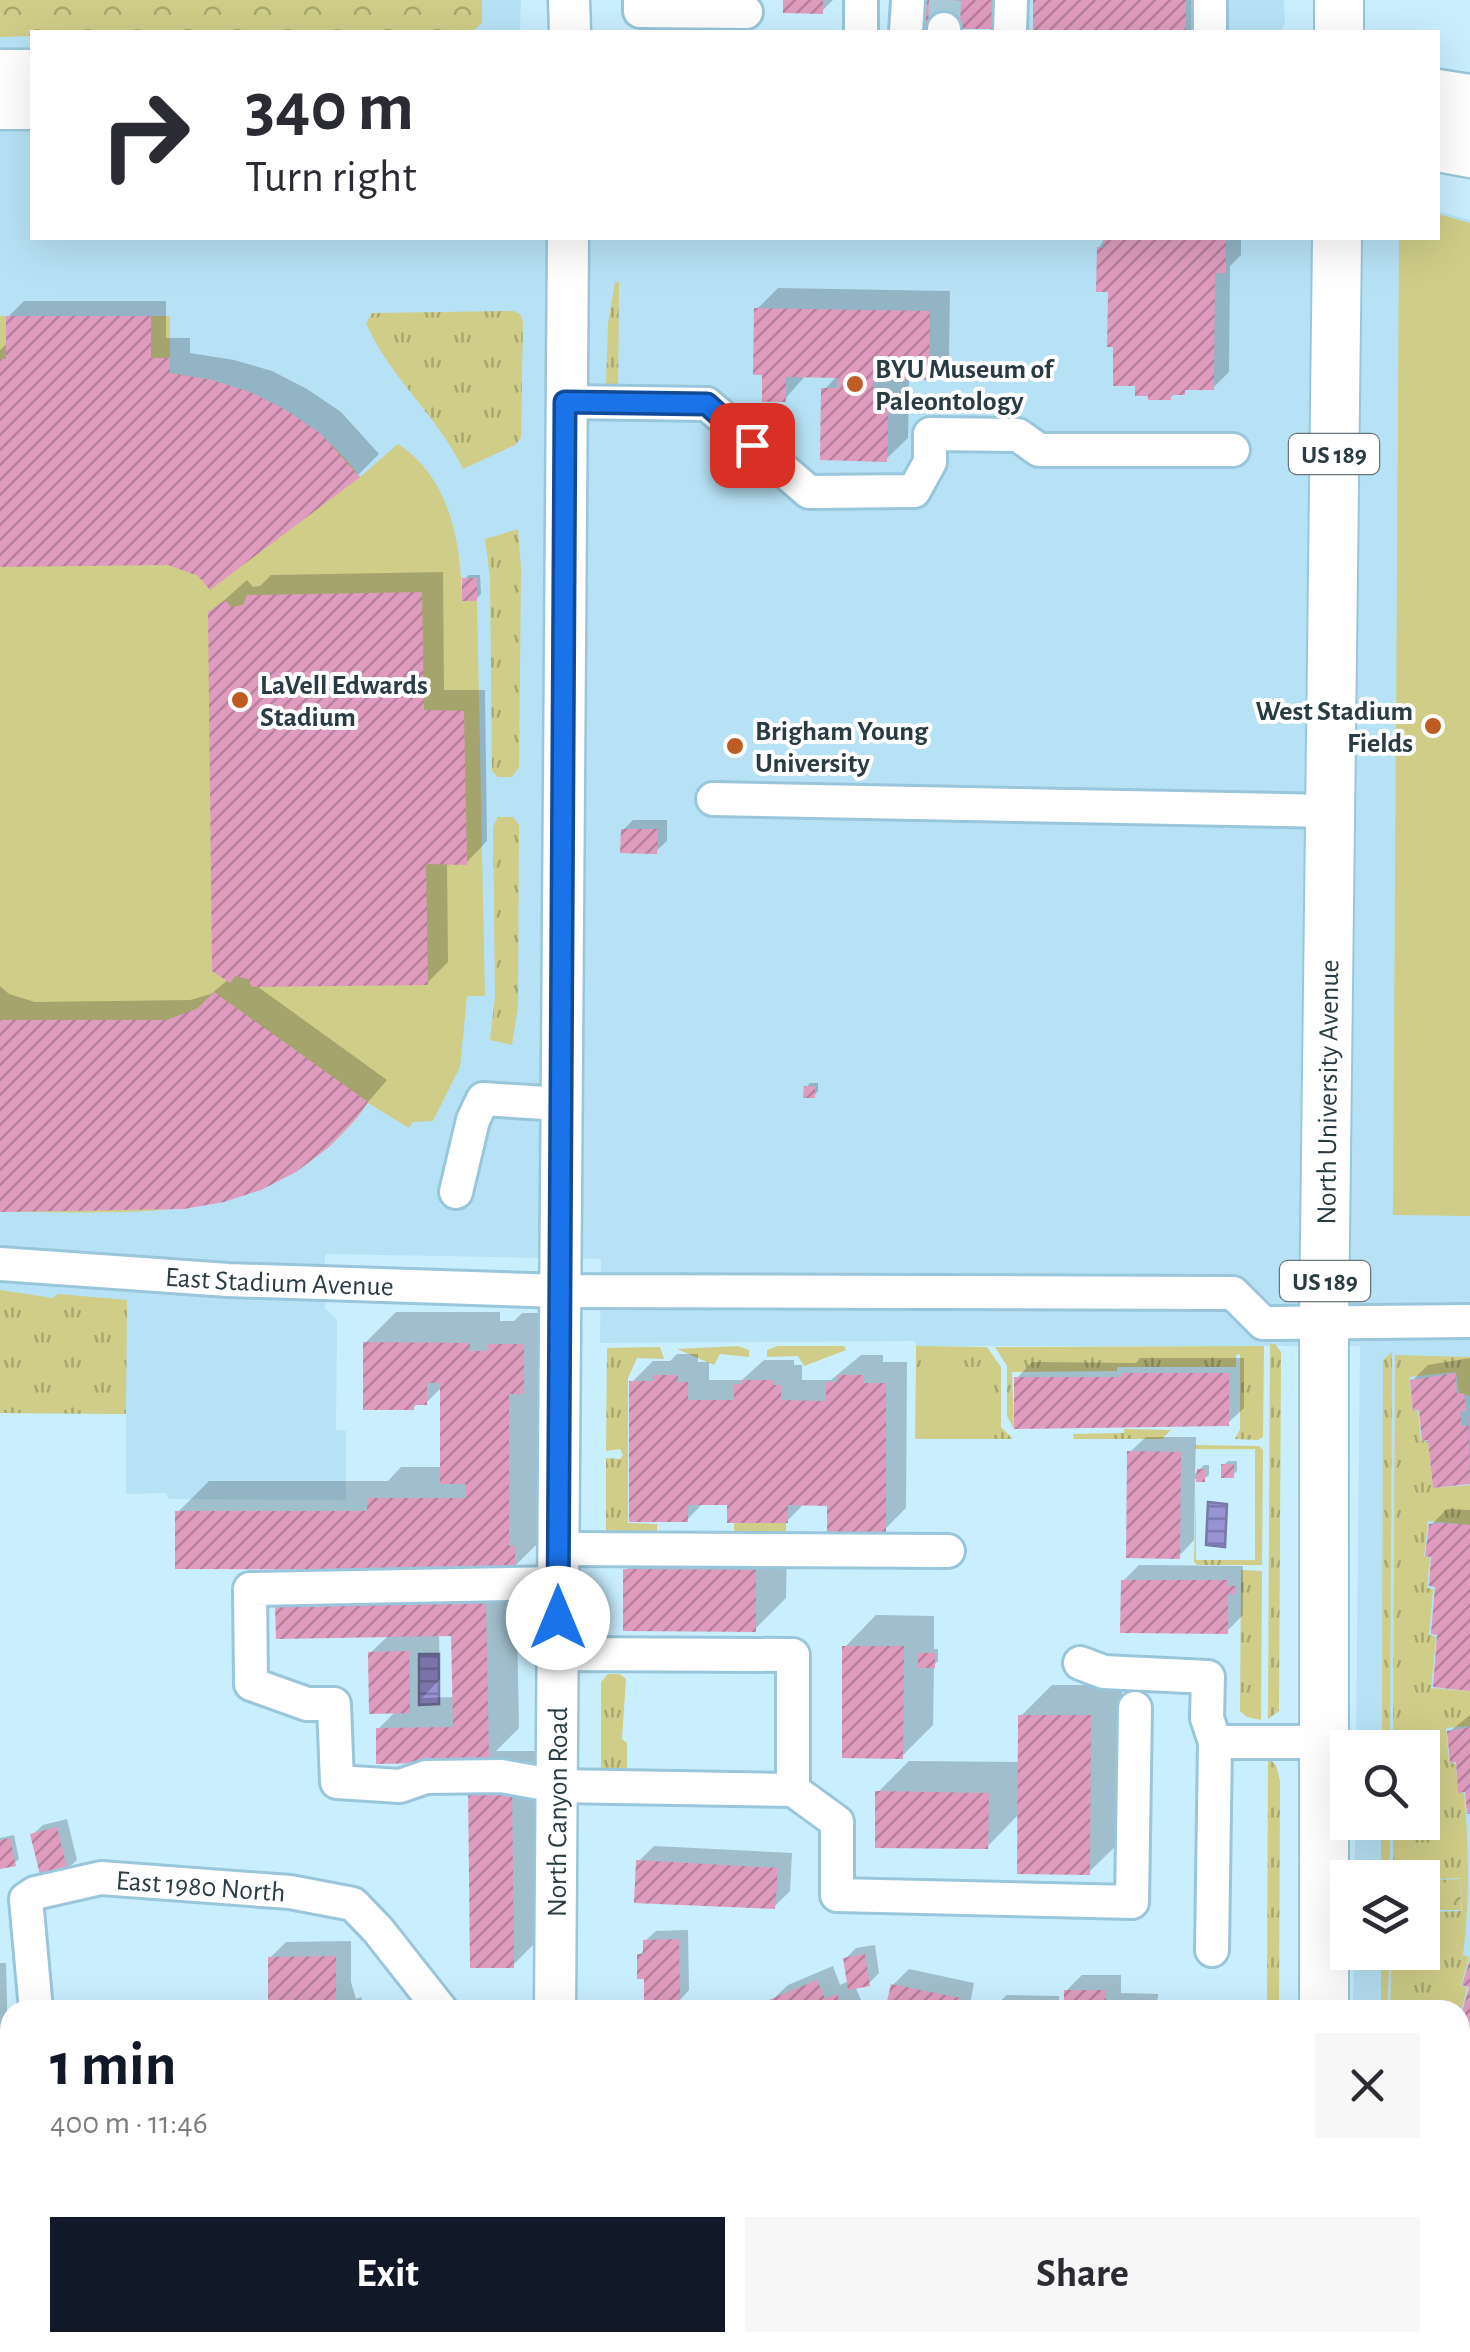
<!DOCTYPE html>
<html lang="en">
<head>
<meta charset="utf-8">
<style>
	body { margin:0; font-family:"Alegreya Sans",sans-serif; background:#f7f7f7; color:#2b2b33; height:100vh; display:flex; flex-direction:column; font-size:38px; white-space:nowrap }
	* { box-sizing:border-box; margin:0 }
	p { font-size:32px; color:#7c7c81 }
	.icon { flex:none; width:55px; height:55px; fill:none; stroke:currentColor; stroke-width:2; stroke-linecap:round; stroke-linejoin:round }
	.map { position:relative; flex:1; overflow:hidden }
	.panel { position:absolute; left:0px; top:2000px; width:1470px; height:352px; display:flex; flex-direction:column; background:#fff; border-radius:30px 30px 0 0; box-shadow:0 10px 40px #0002 }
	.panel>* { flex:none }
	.top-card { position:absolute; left:30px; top:30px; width:1410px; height:210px; border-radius:0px; box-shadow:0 10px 40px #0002; background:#fff; color:#2b2b33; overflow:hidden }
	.controls { position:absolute; left:1330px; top:1730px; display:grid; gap:20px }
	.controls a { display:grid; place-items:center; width:110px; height:110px; border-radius:0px; background:#fff; box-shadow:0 10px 40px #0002; font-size:50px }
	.pin { position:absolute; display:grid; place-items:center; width:85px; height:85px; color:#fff; margin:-42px; border-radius:20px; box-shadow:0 5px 15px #0006 }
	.me { position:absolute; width:110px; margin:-55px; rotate:0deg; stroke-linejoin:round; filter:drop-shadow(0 0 8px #0008) }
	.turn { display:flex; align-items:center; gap:35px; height:210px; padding:0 50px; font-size:45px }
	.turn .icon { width:130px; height:130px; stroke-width:2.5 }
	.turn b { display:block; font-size:70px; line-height:85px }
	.round { display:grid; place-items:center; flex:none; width:105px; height:105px; border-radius:0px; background:#f7f7f7 }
	.head { display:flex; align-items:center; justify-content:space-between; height:170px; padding:0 50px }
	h1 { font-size:60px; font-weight:700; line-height:75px; color:#111827 }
	.primary-button { display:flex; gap:20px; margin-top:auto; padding:20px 50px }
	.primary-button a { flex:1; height:115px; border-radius:0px; background:#111827; color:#fff; font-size:40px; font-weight:700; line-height:115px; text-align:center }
	.primary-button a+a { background:#f7f7f7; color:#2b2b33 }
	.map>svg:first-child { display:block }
	.built { fill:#b7e2f5 }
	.grass { fill:url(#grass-tufts); fill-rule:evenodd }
	.park { fill:url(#park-crowns) }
	.pitch { fill:#cfcd87 }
	.water { fill:url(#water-rules); stroke:#7779a8; stroke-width:2.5 }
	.shadow { fill:#0003; fill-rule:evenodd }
	.building { fill:url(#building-hatch) }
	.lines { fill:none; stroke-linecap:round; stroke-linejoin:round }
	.minor-tunnel { stroke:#a9cad9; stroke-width:32; stroke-dasharray:32 16; stroke-linecap:butt }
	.minor-casing { stroke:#99c6da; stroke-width:38 }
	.major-casing { stroke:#99c6da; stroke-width:45 }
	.highway-casing { stroke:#99c6da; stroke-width:52 }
	.minor { stroke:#fff; stroke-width:32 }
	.major { stroke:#fff; stroke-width:40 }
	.highway { stroke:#fff; stroke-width:48 }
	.route-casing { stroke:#114b97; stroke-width:25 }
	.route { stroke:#1a73e8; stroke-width:18 }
	.poi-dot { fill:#bf5c23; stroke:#fff; stroke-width:4 }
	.labels { text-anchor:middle; stroke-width:8; stroke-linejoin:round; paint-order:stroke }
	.shield { fill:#fff; stroke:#69767b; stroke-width:2.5 }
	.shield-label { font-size:25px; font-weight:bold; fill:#293b43 }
	.poi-label { font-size:28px; font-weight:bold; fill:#293b43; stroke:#fff; text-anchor:start }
	.street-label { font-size:28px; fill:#293b43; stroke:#fff }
</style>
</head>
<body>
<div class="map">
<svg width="1470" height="2352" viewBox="0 0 1470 2352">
	<defs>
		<pattern id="grass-tufts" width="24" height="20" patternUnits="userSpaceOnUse" patternTransform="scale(2.5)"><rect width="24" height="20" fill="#cfcd87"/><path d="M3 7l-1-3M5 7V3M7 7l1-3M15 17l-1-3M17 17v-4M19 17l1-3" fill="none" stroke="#a8a870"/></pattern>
		<pattern id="park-crowns" width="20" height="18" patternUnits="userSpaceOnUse" patternTransform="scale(2.5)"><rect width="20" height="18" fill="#cfcd87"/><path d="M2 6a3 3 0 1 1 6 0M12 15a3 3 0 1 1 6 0" fill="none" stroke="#a8a870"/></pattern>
		<pattern id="water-rules" width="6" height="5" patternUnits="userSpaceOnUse" patternTransform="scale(2.5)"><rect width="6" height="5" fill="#9893d3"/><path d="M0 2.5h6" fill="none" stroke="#7c79ad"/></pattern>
		<pattern id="building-hatch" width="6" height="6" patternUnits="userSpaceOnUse" patternTransform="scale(2.5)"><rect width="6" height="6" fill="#e09cbf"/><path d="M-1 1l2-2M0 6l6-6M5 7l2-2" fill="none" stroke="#b6809d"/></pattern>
	</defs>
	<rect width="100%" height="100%" fill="#c9eefe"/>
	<g class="built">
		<path d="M0,0H521L520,32H32V238H1438V211L1470,220V2352H1349V2343L1460,2342V2010H1353L1354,1953L1422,1952V1878L1355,1877V1823L1422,1822V1748L1356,1747L1360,1346H916L915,1341L600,1343L601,1259L325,1254V1308L337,1320L336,1430L346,1431V1500L169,1499L165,1493L126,1494V1414L0,1413Z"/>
		<path d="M1020,0H1284L1285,23L1281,32H1020Z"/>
	</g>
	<g class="grass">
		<path d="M615,282H619L618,392L606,386L608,324Z"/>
		<path d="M513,311L520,314L523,322L521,438L515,445L463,469C438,416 389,377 366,323L372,313Z"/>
		<path d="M518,529L521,568L519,767L512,777H498L492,771L490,577L485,539Z"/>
		<path d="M498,817H513L519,825L518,1006L512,1045L490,1040L495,997L493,827Z"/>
		<path d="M0,1290L53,1298L58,1294L127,1300L126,1414L0,1413Z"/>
		<path d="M1270,1344H1275L1281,1352L1279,1711L1268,1719Z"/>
		<path d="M738,1346L749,1350V1357L720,1354L714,1365L677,1349Z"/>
		<path d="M778,1346H844L846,1350L804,1366L798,1356L767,1357V1350Z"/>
		<path d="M916,1346L987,1347L1001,1367V1427L1013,1439H988V1367H916Z"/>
		<path d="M1264,1346L1263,1437L1258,1440L1235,1439L1240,1429V1354L1236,1355V1367H1117V1371L1012,1372L1014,1429L1007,1416V1366L995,1347Z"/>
		<path d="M660,1347L664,1359L637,1358L628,1378V1523L657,1524V1535H606V1458L620,1459L623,1455L620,1449L606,1451L607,1348Z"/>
		<path d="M1392,1352L1390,1747L1382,1748L1383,1360Z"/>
		<path d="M1395,1355L1470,1357V1396L1459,1393L1456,1372L1409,1377L1413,1411H1418L1421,1441H1428L1433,1488L1470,1485V1525L1428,1521L1424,1556L1430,1557L1427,1588L1433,1589L1429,1635L1436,1637L1431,1688L1470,1691V1726L1446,1728L1449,1763L1456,1764L1458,1793H1464C1469,1846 1470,1903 1463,1955L1469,1957L1461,1985L1467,1988L1460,2015V2010H1390L1392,1953L1422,1952V1878L1393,1877V1823L1422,1822V1748L1393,1747ZM1460,1878L1462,1911L1436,1912L1434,1879Z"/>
		<path d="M1124,1429L1171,1430L1162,1439H1074L1073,1434L1124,1433Z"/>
		<path d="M1195,1445L1259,1446L1263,1450L1262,1565H1197L1194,1562L1196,1496V1560H1255V1449H1195Z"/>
		<path d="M734,1523H786V1538L734,1537Z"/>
		<path d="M1241,1570L1262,1571L1261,1720L1247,1717L1240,1711Z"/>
		<path d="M608,1674H620L626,1679L622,1739L627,1743V1777L601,1773V1682Z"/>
		<path d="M1268,1758L1276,1765L1280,1781L1279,2010H1267Z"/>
		<rect x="1381" y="1823" width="9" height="54"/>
		<path d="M1381,1953H1390L1387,2010H1381Z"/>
	</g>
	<g class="park">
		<path d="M0,0H482V23L472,32H32V36L0,37Z"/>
		<path d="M1460,1879L1461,1910H1437L1436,1880Z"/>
	</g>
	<g class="pitch">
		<path d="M1438,214L1470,223V1216L1393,1215L1399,238H1438Z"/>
		<path d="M0,316H170V373C246,385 313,413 360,477L398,444C450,478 461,542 462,601H477L485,996H467L460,1067L433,1121L413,1122L409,1128L368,1103C276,1230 139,1211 0,1212Z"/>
		<path d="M916,1367H988V1439H915Z"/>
	</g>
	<g class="water">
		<path d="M1208,1502L1227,1504L1225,1547L1206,1545Z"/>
		<path d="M419,1654H439V1704L419,1705Z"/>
	</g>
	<g class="shadow">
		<path d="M786,0H833L822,11Z"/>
		<path d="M1035,0H1201V23L1191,32H1035Z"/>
		<path d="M1105,238H1241V255L1230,266L1229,372L1213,388H1188L1170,397L1110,289L1099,248Z"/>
		<path d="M778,288L950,291L949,356L928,377H909L908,438L886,459L824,390L838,375H806L785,399L757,309Z"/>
		<path d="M24,301H166V338H190V353L234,360L272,371L307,389L341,412L379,454L358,475L169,563L0,566V350L9,342L8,317Z"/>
		<path d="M443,572L444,690H485L487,841L466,863L447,862L448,962L427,983L254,984L387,1080L350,1123L0,1209V986L9,994L35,1002L190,1000L211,994L229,979L210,613L247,580L253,587L260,586L271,575Z"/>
		<path d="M469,575H480L481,594L476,599L464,579Z"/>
		<path d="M633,820H667V841L656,851L623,830Z"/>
		<path d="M810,1083H818V1091L814,1096L806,1087Z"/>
		<path d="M396,1312H500V1321H514L522,1313H554V1360L540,1375L539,1516L545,1536L511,1570H516L519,1728L496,1751H542L544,1934L512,1966L471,1783L494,1760L379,1762L378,1729L396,1711L370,1653L389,1635L404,1567L178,1512L209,1481H388L401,1467H443V1386L426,1403H418L413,1408L365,1343ZM454,1633L455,1697L422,1698L440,1679L439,1634Z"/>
		<path d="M677,1354H698V1362H709V1380H742L764,1360H794V1365H802V1380H831L861,1355H883V1362H907L906,1508L885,1529L829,1503H805L787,1521L729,1502H704L687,1520L632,1382L653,1361H670Z"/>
		<path d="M1140,1358H1244V1408L1228,1423L1017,1378L1032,1362L1136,1363Z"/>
		<path d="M1470,1358V1482L1436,1485L1430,1438L1412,1381L1428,1365Z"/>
		<path d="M1146,1437H1196L1195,1474L1204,1465H1209V1475L1204,1479H1195L1194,1540L1179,1556L1130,1452Z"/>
		<path d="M1228,1461H1237V1471L1233,1475L1224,1465Z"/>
		<path d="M1447,1509L1470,1510V1688L1440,1633L1431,1525Z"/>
		<path d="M657,1539H787L786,1598L755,1629L626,1570Z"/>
		<path d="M1139,1565L1243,1566V1615L1227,1631L1123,1581Z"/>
		<path d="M876,1615L934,1616V1649H938V1661L934,1665L933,1725L902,1756L845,1647Z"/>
		<path d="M1052,1685H1122L1121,1841L1089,1872L1020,1813L987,1847L878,1792L909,1761L1020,1762L1021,1716Z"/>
		<path d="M1470,1715V1816L1468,1790L1449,1732Z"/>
		<path d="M67,1819L77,1860L66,1870L32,1835L43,1825Z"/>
		<path d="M14,1835L19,1859L14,1863L0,1866V1838Z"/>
		<path d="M654,1846L792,1853L790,1891L774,1907L638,1862Z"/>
		<path d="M688,1930L689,1990L679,2001L646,1976L639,1955L645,1949V1941L656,1931Z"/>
		<path d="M351,1941V1982L356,1999L361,1997L365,2010H315L311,1998L270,1958L286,1942Z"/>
		<path d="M875,1945L879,1973L869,1983L855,1986L861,2000L851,2010H776L772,2000L788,1985L833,1966L840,1985L849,1981L845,1959L856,1948Z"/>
		<path d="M0,1963H6L8,2043L0,2051Z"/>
		<path d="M909,1969L974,1983L969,2010H888L893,1985Z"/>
		<path d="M1082,1975H1121V1993L1158,1994L1157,2010H1066V1991Z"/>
		<path d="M1007,1995L1059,1996V2010H996V2005Z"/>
		<path d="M647,2006L704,2007V2010H644Z"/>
	</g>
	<g class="building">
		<path d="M783,0H823V14L783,13Z"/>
		<rect x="922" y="0" width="81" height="29"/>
		<rect x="1033" y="0" width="153" height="32"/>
		<path d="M1103,238H1226V273H1215L1214,390H1185V395H1171V400H1148V396H1135V386H1113V347H1107L1108,292H1096L1097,247L1103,248Z"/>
		<path d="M754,308L930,311L929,380L873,379V390L889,391L887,462L820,460L821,388H837V378L786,377V402H762V375H753Z"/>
		<path d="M6,316H151V358H170V373L212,380L250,392L286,410L320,433L360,477L210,590L198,576L168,565L0,567V359H6Z"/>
		<rect x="462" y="578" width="15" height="23"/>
		<path d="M422,592L424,710L464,711L467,865L426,864L428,985L252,987L248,979L235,976L230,983L212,971L208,612L225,600L231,607L243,605L247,595Z"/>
		<path d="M621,829H658L657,854L620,853Z"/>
		<path d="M214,992L368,1102L356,1119L329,1147L296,1172L261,1190L224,1202L184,1209L0,1212V1020H167L198,1008Z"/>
		<path d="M804,1086L815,1087V1098H803Z"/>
		<path d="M363,1342L470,1343V1351H488V1344H524V1394H509V1546H515V1570L175,1569V1511H367V1498H466V1484H440V1383H427V1405H414V1410H363Z"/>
		<path d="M1122,1373H1229V1426L1014,1429V1377H1122Z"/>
		<path d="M1455,1373L1457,1394L1464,1393L1466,1411L1460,1412L1462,1426H1469L1470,1484L1433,1488L1428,1440L1422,1441L1419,1410L1413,1411L1410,1380Z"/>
		<path d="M653,1375H678V1382H688V1400H734V1384H741V1380H774V1385H781V1400L826,1401V1382H837V1375H863V1383H886V1532H827V1506L788,1505V1523H727V1505H688V1522H629V1381H653Z"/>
		<path d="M1127,1451L1181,1452L1180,1559L1126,1558Z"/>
		<rect x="1221" y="1464" width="13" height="14"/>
		<path d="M1197,1469H1205V1482H1196Z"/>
		<path d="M1443,1523L1470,1525V1691L1433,1687L1437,1635L1431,1634L1435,1587L1429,1586L1431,1557L1425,1556L1429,1524Z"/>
		<path d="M623,1569L756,1570V1632L623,1631Z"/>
		<path d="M1121,1580H1228V1586H1236V1594H1228V1634L1120,1633Z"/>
		<path d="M486,1600L489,1762L376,1764V1728L453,1727L451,1636L276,1639L275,1604Z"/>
		<path d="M842,1646H904L903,1759L842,1758Z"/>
		<path d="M409,1651L410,1713L369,1714L368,1652Z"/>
		<rect x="918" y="1653" width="17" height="15"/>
		<path d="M1018,1715H1091L1090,1875L1017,1874Z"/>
		<path d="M1470,1727V1814H1467L1465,1792L1458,1793L1456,1762L1450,1763L1447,1731Z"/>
		<path d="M512,1781L514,1968H470L468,1782Z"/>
		<path d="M875,1791L989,1793L988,1849L875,1848Z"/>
		<path d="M57,1827L68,1872L41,1879L30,1834Z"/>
		<path d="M10,1838L16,1866L0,1869V1840Z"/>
		<path d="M636,1860L778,1868L775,1909L634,1903Z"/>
		<path d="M679,1939L680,2003L644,2004V1979H637V1954H643V1940Z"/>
		<path d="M865,1954L870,1986L848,1990L843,1958Z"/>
		<path d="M336,1956V1999L339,2010H312L309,2000H268V1957Z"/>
		<path d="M1470,1959V2036L1460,2034V2019L1469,1987L1462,1985Z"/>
		<path d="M817,1980L825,1999L837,1994L843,2010H773L769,2000Z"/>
		<path d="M891,1984L960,1998L957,2010H885Z"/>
		<rect x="1064" y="1990" width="42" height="20"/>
		<path d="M994,2004L1050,2005V2010H994Z"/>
		<path d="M32,2342H104L105,2351L33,2352Z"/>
		<path d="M422,2342H470V2349L422,2347Z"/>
		<path d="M1391,2342H1426V2348L1392,2349Z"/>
	</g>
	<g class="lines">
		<path class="minor-tunnel" d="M944,29L945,0"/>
		<defs>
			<g id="minor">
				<path d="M640,0V11L746,12"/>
				<path d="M1210,0V32"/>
				<path d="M861,32V0"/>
				<path d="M906,32L908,0"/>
				<path d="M944,32V29"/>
				<path d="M1010,32L1011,0"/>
				<path d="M1438,123L1470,129"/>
				<path d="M565,402L707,404L809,492L914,491L930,462V434L1018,435L1039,450H1233"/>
				<path d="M713,799L1331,811"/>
				<path d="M456,1192L473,1120L483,1099L561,1104"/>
				<path id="s1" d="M0,1264L228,1280L560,1291L1233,1293L1263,1323L1470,1321"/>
				<path d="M559,1549L948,1551"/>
				<path d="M558,1583L250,1589L251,1684L307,1704H334L337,1782L400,1786L426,1777L501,1776L557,1786L793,1790L837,1822V1895L1132,1902L1135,1708"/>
				<path d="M558,1654L793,1655V1790"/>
				<path d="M1080,1663L1104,1672L1208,1677L1207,1718L1215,1742L1212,1950"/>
				<path d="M1215,1742H1324"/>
				<path id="s2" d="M36,2010L26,1899L35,1893L101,1878L290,1892L353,1904L378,1930L441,2010"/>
				<path d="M1460,2081H1470"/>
				<path d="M1460,2114H1470"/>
				<path d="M0,2277L10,2334"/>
				<path d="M278,2342L279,2352"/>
				<path d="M857,2342V2352"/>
			</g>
			<g id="major">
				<path d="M569,0L570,32"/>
				<path d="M0,70H32"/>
				<path d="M1438,90L1470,95"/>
				<path d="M0,109H32"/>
				<path d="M1438,151L1470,157"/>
				<path id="s3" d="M555,2010L568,238"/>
				<path d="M552,2352V2342"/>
			</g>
			<g id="highway">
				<path d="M1339,0V32"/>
				<path id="s4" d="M1324,2010V1322L1337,238"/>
				<path d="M1323,2352V2342"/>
			</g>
		</defs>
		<use href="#minor" class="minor-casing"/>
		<use href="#major" class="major-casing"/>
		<use href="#highway" class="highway-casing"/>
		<use href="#minor" class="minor"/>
		<use href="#major" class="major"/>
		<use href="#highway" class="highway"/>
	</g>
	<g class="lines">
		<defs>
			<path id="route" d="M558,1618L565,402L707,404L752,445"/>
		</defs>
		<use href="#route" class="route-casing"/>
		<use href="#route" class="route"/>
	</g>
	<g class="poi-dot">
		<circle cx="855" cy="384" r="10"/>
		<circle cx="240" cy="700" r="10"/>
		<circle cx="1433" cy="726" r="10"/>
		<circle cx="735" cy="746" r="10"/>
	</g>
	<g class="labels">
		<g class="shield">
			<rect x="1289" y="434" width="90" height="40" rx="8"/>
			<rect x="1280" y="1261" width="90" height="40" rx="8"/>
		</g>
		<g class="shield-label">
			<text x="1334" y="463">US 189</text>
			<text x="1325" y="1290">US 189</text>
		</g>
		<g class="poi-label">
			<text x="875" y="378">BYU Museum of<tspan x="875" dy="32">Paleontology</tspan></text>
			<text x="260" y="694">LaVell Edwards<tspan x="260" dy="32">Stadium</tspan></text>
			<text x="1413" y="720" text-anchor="end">West Stadium<tspan x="1413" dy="32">Fields</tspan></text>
			<text x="755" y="740">Brigham Young<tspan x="755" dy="32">University</tspan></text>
		</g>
		<g class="street-label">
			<text dy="10" stroke="none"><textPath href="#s4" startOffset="918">North University Avenue</textPath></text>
			<text dy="10" stroke="none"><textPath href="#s1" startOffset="280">East Stadium Avenue</textPath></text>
			<text dy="10" stroke="none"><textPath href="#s3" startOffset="198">North Canyon Road</textPath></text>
			<text dy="10" stroke="none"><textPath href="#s2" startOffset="290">East 1980 North</textPath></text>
		</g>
	</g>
</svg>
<div class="controls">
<a><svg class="icon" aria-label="search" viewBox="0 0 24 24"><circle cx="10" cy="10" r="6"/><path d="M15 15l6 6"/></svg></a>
<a><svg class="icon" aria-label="layers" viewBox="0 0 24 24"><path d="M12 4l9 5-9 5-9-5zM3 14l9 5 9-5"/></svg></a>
</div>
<div class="pin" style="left:752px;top:445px;background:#d93025"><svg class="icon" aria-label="arrive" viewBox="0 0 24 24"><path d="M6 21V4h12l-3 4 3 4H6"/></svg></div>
<svg class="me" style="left:558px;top:1618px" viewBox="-20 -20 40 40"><circle r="19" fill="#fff"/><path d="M0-13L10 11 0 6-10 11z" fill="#1a73e8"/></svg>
<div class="top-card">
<div class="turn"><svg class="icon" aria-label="right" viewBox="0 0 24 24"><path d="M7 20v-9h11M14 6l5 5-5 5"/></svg><div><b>340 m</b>Turn right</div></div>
</div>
<section class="panel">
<div class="head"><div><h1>1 min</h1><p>400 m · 11:46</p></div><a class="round"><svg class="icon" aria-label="close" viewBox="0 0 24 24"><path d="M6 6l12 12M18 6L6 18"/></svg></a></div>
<div class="primary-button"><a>Exit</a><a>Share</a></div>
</section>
</div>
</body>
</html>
